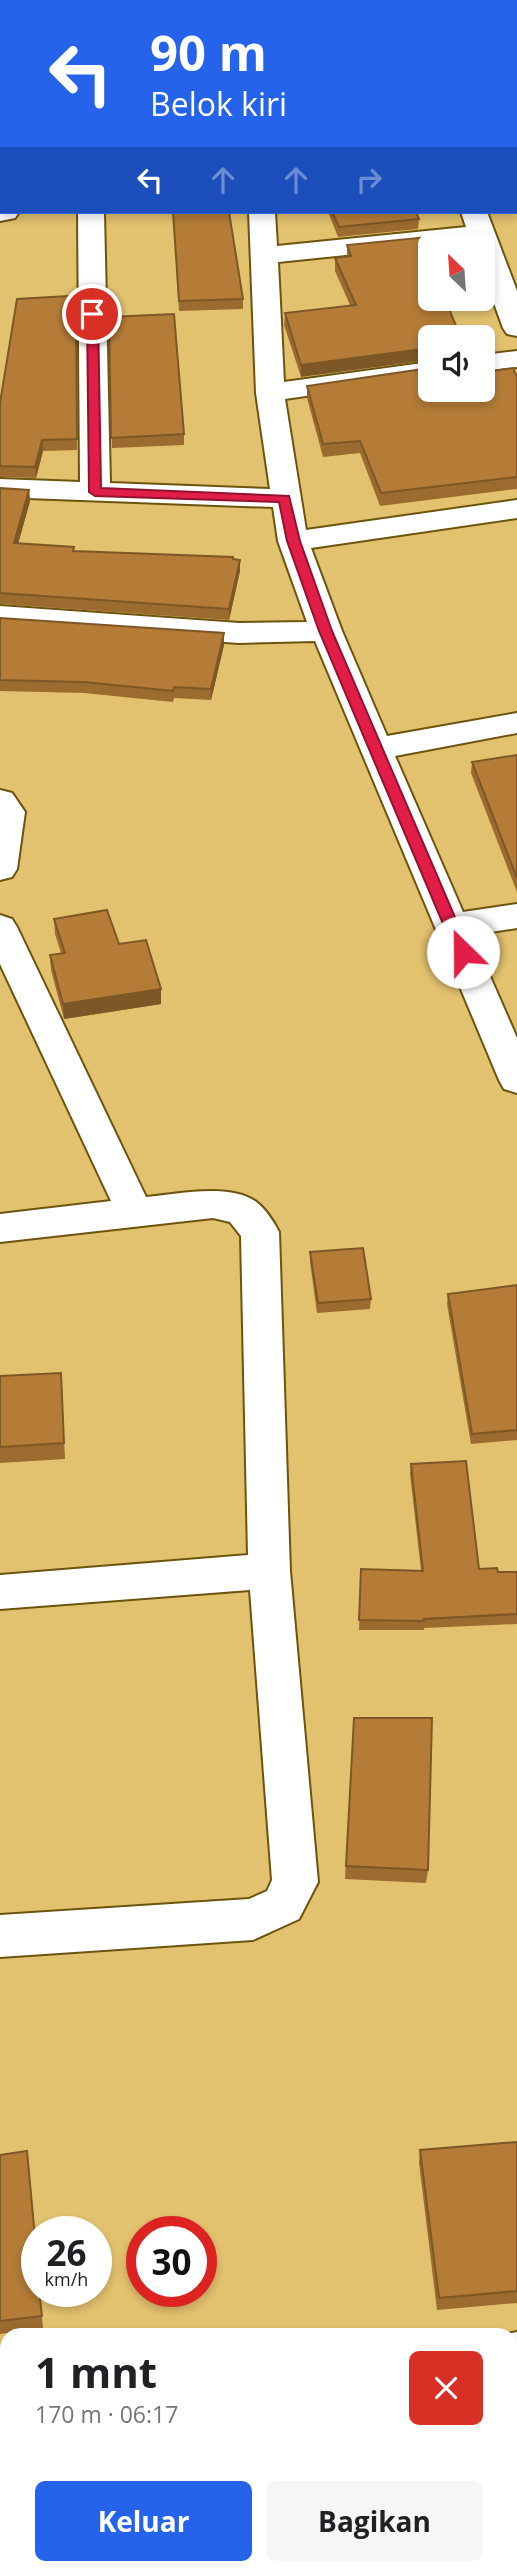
<!DOCTYPE html>
<html lang="id">
<head>
<meta charset="utf-8">
<style>
	body { margin:0; font-family:"Open Sans",sans-serif; background:#f6f6f6; color:#202124; height:100vh; display:flex; flex-direction:column; font-size:26px; white-space:nowrap }
	* { box-sizing:border-box; margin:0 }
	p { font-size:23px; color:#757577 }
	.icon { flex:none; width:38px; height:38px; fill:none; stroke:currentColor; stroke-width:2; stroke-linecap:round; stroke-linejoin:round }
	.map { position:relative; flex:1; overflow:hidden }
	.side { position:absolute; left:0px; top:2328px; width:518px; height:247px; display:flex; flex-direction:column; background:#fff; border-radius:21px 21px 0 0; box-shadow:0 4px 10px #0003 }
	.side>* { flex:none }
	.banner { position:absolute; left:0px; top:0px; width:518px; height:214px; box-shadow:0 4px 10px #0003; background:#2563eb; color:#fff; overflow:hidden }
	.needle { width:46px; rotate:335deg }
	.buttons { position:absolute; left:418px; top:234px; display:grid; gap:14px }
	.buttons a { display:grid; place-items:center; width:77px; height:77px; border-radius:10px; background:#fff; box-shadow:0 4px 10px #0003; font-size:35px }
	.speed { position:absolute; left:21px; top:2216px; display:flex; gap:14px; font-size:35px; font-weight:700; text-align:center }
	.speed>* { display:grid; place-content:center; width:91px; height:91px; border-radius:50%; background:#fff; box-shadow:0 4px 10px #0003; line-height:1 }
	.speed small { font-size:18px; font-weight:400 }
	.speed .limit { border:10px solid #d22; background:#fff; color:#111 }
	.pin { position:absolute; display:grid; place-items:center; width:60px; height:60px; color:#fff; margin:-30px; border:4px solid #fff; border-radius:50%; box-shadow:0 2px 7px #0007 }
	.me { position:absolute; width:77px; margin:-38px; rotate:337deg; stroke-linejoin:round; filter:drop-shadow(0 0 5px #0008) }
	.turn { display:flex; align-items:center; gap:24px; height:147px; padding:0 35px; font-size:32px }
	.turn .icon { width:91px; height:91px; stroke-width:2.5 }
	.turn b { display:block; font-size:49px; line-height:60px }
	.lanes { display:flex; align-items:center; height:66px; padding:0 35px; background:#0003; justify-content:center; gap:35px; direction:ltr }
	.lanes .off { opacity:.35 }
	.round { display:grid; place-items:center; flex:none; width:74px; height:74px; border-radius:10px; background:#f6f6f6 }
	.head { display:flex; align-items:center; justify-content:space-between; height:119px; padding:0 35px }
	h1 { font-size:42px; font-weight:700; line-height:52px }
	.button { display:flex; gap:14px; margin-top:auto; padding:14px 35px }
	.button a { flex:1; height:80px; border-radius:10px; background:#2563eb; color:#fff; font-size:28px; font-weight:700; line-height:80px; text-align:center }
	.button a+a { background:#f6f6f6; color:#202124 }
	.map>svg:first-child { display:block }
	.lines { fill:none; stroke-linecap:round; stroke-linejoin:round }
	.minor-casing { stroke:#6c540e; stroke-width:4 }
	.minor { fill:#fff; fill-rule:evenodd }
	.wall { fill:#9b6b2f }
	.shaded-wall { fill:#7e5726 }
	.building { fill:#b47c37; stroke:#7e5726; stroke-width:2 }
	.route { fill:#e11d48; stroke:#92132f; stroke-width:2 }
</style>
</head>
<body>
<div class="map">
<svg width="517" height="2574" viewBox="0 0 517 2574">
	<rect width="100%" height="100%" fill="#e3c26f"/>
	<g class="lines">
		<defs>
			<g id="minor">
				<path d="M140,0H170L139,2Z"/>
				<rect x="436" y="0" width="24" height="2"/>
				<rect x="476" y="0" width="24" height="2"/>
				<path d="M0,36H2L0,51Z"/>
				<rect x="516" y="51" width="1" height="15"/>
				<rect x="516" y="176" width="1" height="16"/>
				<path d="M0,205L2,212H19L15,218L0,221Z"/>
				<path d="M78,212H104L110,483L270,489L256,393L249,212H275L277,246L466,227L461,212H487L517,291V336L507,334L503,328L483,273V247H473L472,242L278,262L284,382L430,362V378L285,399L306,530L517,500V518L311,548L342,631L387,736L517,713V733L395,756L463,912L517,904V928L472,935L517,1038V1093L504,1089L499,1080L315,641L239,643L0,626V606L239,623L307,622L278,541L273,507L0,497V479L80,482Z"/>
				<path d="M517,351V367L483,371V355Z"/>
				<path d="M0,790L12,793L25,812L17,869L12,877L0,880Z"/>
				<path d="M0,915L12,919L17,927L146,1197C176,1194 229,1183 255,1201C265,1208 274,1222 279,1232L290,1571L318,1882L299,1919L253,1940L0,1957V1915L249,1899L267,1891L272,1880L250,1590L0,1609V1575L248,1555L241,1236L230,1222L213,1218L0,1242V1214L111,1201L0,964Z"/>
				<path d="M517,2332V2382L511,2383V2334H507Z"/>
				<rect x="0" y="2377" width="7" height="50"/>
			</g>
		</defs>
		<use href="#minor" class="minor-casing"/>
		<use href="#minor" class="minor"/>
	</g>
	<g class="wall">
		<path d="M2,103V130L0,128V104Z"/>
		<path d="M173,212L243,299V309L179,311Z"/>
		<path d="M328,212H416L419,219L418,229L338,237Z"/>
		<path d="M428,237L301,377L284,325L285,313L350,305L335,271V258L347,257V245Z"/>
		<path d="M109,317L184,434V445L112,448Z"/>
		<path d="M69,318H76L77,450L43,451L36,478L0,477V403Z"/>
		<path d="M517,377V489L380,506L360,453L323,457L307,398V386Z"/>
		<path d="M0,488L29,490L30,501L18,544L74,551L240,560V571L229,620L0,604Z"/>
		<path d="M0,618L224,645L211,700L174,698L173,702L84,693L0,691Z"/>
		<path d="M517,755V892L471,773L472,762Z"/>
		<path d="M54,919L119,944L161,989V1004L64,1019L51,970L50,955L61,953L55,934Z"/>
		<path d="M310,1252L371,1299L370,1309L317,1313L310,1262Z"/>
		<path d="M517,1285V1440L471,1444L447,1304L448,1294Z"/>
		<path d="M61,1373L65,1459L0,1463V1376Z"/>
		<path d="M411,1464L479,1569L498,1572H517V1624L424,1628V1630H359L361,1569L421,1570L410,1474Z"/>
		<path d="M354,1718L428,1870L426,1883L345,1879Z"/>
		<path d="M517,2142V2303L437,2310L419,2163L420,2150Z"/>
		<path d="M27,2151L43,2328L0,2334V2155Z"/>
		<path d="M52,2567H156L157,2574H52Z"/>
	</g>
	<g class="shaded-wall">
		<path d="M430,348V360L301,377V365Z"/>
		<path d="M42,440L43,451L36,478L35,467Z"/>
		<path d="M29,490L30,501L15,555L14,543Z"/>
		<path d="M240,560V571L229,620V609Z"/>
		<path d="M224,633V645L211,700V689Z"/>
		<path d="M161,989V1004L64,1019L63,1004Z"/>
		<path d="M27,2151L37,2250V2259Z"/>
	</g>
	<g class="building">
		<path d="M2,103V115L0,113V104Z"/>
		<path d="M173,212H229L243,299L179,301Z"/>
		<path d="M332,212H416L419,219L339,227Z"/>
		<path d="M428,237L432,247H430V299H445L461,338H430V348L301,365L285,313L356,305L335,258L351,256L347,245Z"/>
		<path d="M68,296L69,318H76L77,439L42,440L35,467L0,466V403L17,299Z"/>
		<path d="M174,314L184,434L111,438L109,317Z"/>
		<path d="M430,368V390H483V372L513,368L517,377V477L381,493L360,441L323,444L307,386Z"/>
		<path d="M0,488L29,490L14,543L74,547L73,551L233,557V559L240,560L229,609L0,593Z"/>
		<path d="M0,618L224,633L211,689L174,687L173,691L84,682L0,680Z"/>
		<path d="M517,755V878L472,762Z"/>
		<path d="M107,910L119,944L146,940L161,989L63,1004L50,955L65,953L54,919Z"/>
		<path d="M363,1248L371,1299L318,1303L310,1252Z"/>
		<path d="M517,1285V1430L472,1434L448,1294Z"/>
		<path d="M61,1373L64,1443L0,1447V1376Z"/>
		<path d="M466,1461L479,1569L497,1568L498,1572H517V1614L424,1619V1621L359,1620L361,1569L423,1571L411,1464Z"/>
		<path d="M354,1718H432L428,1870L346,1866Z"/>
		<path d="M517,2142V2291L439,2298L420,2150Z"/>
		<path d="M27,2151L37,2259V2291H39L42,2316L0,2321V2155Z"/>
		<path d="M52,2567H142L88,2574H52Z"/>
		<path d="M325,2567H420V2574H326Z"/>
		<path d="M27,2570V2574H0V2572Z"/>
	</g>
	<path class="route" d="M92,310L98,314L101,488L289,496L300,541L332,631L470,952L468,956H457L455,952L319,631L287,541L279,502L95,496L89,492L87,314Z"/>
</svg>
<div class="buttons">
<a><svg class="needle" viewBox="-14 -14 28 28"><path d="M0-13l5 13h-10z" fill="#e53935"/><path d="M0 13l5-13h-10z" fill="#757577"/></svg></a>
<a><svg class="icon" aria-label="sound" viewBox="0 0 24 24"><path d="M4 9h4l5-4v14l-5-4H4zM17 9q2 3 0 6"/></svg></a>
</div>
<div class="speed"><div>26<small>km/h</small></div><div class="limit">30</div></div>
<div class="pin" style="left:92px;top:314px;background:#d93025"><svg class="icon" aria-label="arrive" viewBox="0 0 24 24"><path d="M6 21V4h12l-3 4 3 4H6"/></svg></div>
<svg class="me" style="left:463px;top:952px" viewBox="-20 -20 40 40"><circle r="19" fill="#fff"/><path d="M0-13L10 11 0 6-10 11z" fill="#e11d48"/></svg>
<div class="banner">
<div class="turn"><svg class="icon" aria-label="left" viewBox="0 0 24 24"><path d="M17 20v-9H6M10 6l-5 5 5 5"/></svg><div><b>90 m</b>Belok kiri</div></div>
<div class="lanes"><svg class="icon" aria-label="left" viewBox="0 0 24 24"><path d="M17 20v-9H6M10 6l-5 5 5 5"/></svg><svg class="icon off" aria-label="ahead" viewBox="0 0 24 24"><path d="M12 20V5M6 11l6-6 6 6"/></svg><svg class="icon off" aria-label="ahead" viewBox="0 0 24 24"><path d="M12 20V5M6 11l6-6 6 6"/></svg><svg class="icon off" aria-label="right" viewBox="0 0 24 24"><path d="M7 20v-9h11M14 6l5 5-5 5"/></svg></div>
</div>
<section class="side">
<div class="head"><div><h1>1 mnt</h1><p>170 m · 06:17</p></div><a class="round" style="background:#d93025;color:#fff"><svg class="icon" aria-label="close" viewBox="0 0 24 24"><path d="M6 6l12 12M18 6L6 18"/></svg></a></div>
<div class="button"><a>Keluar</a><a>Bagikan</a></div>
</section>
</div>
</body>
</html>
